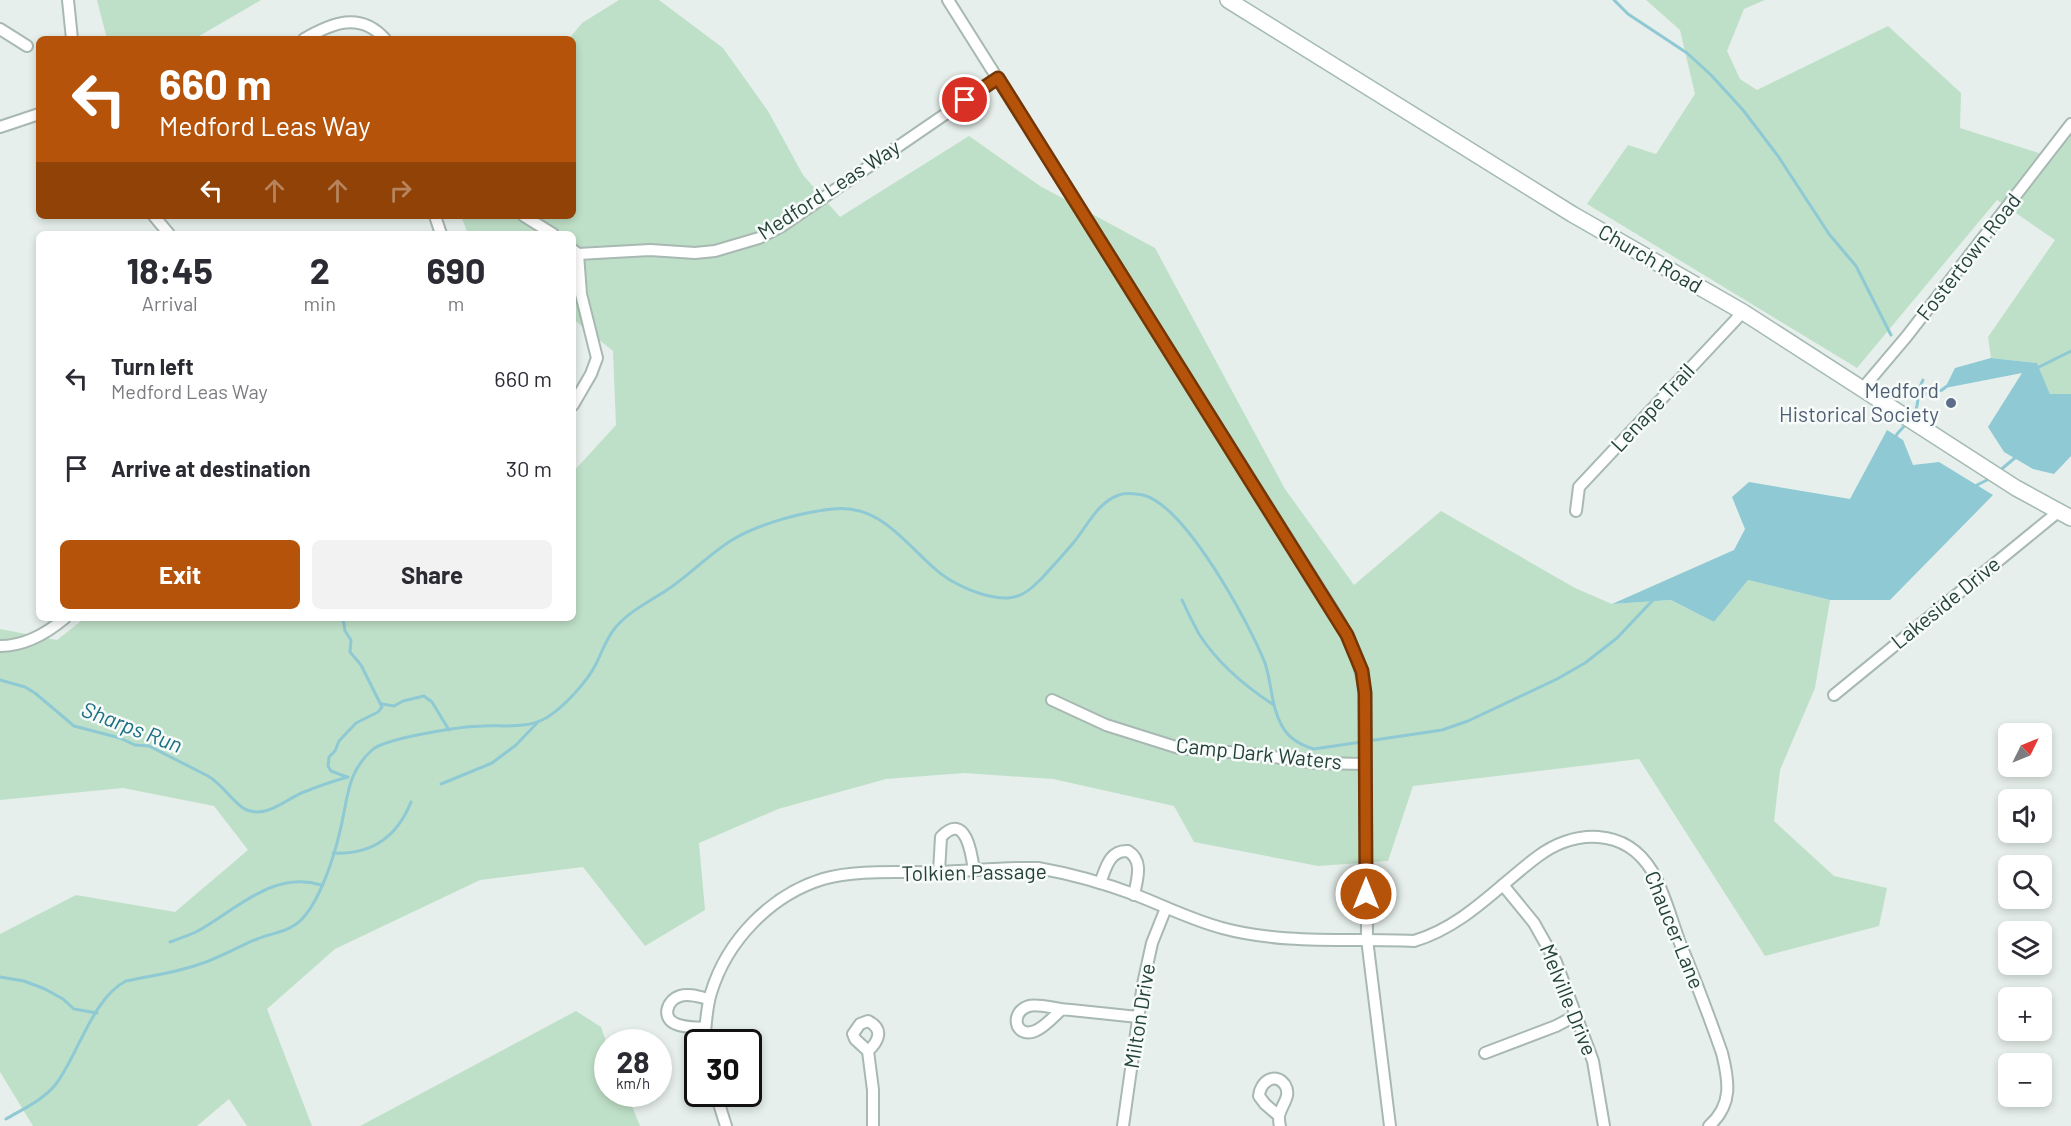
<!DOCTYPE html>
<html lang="en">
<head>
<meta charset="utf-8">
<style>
	body { margin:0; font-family:Barlow,sans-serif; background:#f2f2f3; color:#2b2b33; height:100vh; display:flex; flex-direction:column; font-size:22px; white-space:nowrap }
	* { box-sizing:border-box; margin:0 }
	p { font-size:20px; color:#7c7c81 }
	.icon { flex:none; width:33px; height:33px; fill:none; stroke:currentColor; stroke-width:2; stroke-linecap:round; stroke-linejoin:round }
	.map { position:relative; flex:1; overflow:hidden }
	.drawer { position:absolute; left:36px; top:231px; width:540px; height:390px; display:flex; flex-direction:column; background:#fff; border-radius:9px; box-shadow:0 3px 9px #0003 }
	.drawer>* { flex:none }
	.banner { position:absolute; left:36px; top:36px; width:540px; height:183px; border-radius:9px; box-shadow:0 3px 9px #0003; background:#b45309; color:#fff; overflow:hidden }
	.needle { width:39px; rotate:47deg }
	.buttons { position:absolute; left:1998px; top:723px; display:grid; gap:12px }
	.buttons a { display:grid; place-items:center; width:54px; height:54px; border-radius:9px; background:#fff; box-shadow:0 3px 9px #0003; font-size:30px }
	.speed { position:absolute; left:594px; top:1029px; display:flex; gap:12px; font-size:30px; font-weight:700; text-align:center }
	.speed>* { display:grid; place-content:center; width:78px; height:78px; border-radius:50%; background:#fff; box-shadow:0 3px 9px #0003; line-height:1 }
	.speed small { font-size:15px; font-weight:400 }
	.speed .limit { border:3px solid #111; border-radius:9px; background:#fff; color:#111 }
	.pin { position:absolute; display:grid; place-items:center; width:51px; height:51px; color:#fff; margin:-26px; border:3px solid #fff; border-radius:50%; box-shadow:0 2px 6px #0007 }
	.me { position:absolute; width:66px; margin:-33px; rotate:0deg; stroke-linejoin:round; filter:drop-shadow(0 0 4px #0008) }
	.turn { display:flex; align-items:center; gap:21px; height:126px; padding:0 24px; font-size:27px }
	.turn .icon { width:78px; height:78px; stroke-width:2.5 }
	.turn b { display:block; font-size:42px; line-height:51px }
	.lanes { display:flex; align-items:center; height:57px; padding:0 24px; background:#0003; justify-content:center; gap:30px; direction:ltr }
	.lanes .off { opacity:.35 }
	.eta { display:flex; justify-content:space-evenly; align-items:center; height:102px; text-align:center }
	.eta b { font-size:36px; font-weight:700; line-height:42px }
	.cta { display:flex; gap:12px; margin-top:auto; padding:12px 24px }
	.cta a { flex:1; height:69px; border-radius:9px; background:#b45309; color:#fff; font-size:24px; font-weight:700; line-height:69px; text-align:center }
	.cta a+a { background:#f2f2f3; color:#2b2b33 }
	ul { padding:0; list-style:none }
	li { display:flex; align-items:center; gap:18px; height:90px; padding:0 24px }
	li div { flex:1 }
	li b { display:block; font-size:22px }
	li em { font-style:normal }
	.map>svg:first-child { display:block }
	.green { fill:#bfe0c8 }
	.water { fill:#8ec9d4 }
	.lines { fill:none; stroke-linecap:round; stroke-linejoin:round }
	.stream { stroke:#8ec9d4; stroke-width:3 }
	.minor-casing { stroke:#a8b8b2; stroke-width:14 }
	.secondary-casing { stroke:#a4bbb3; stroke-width:18 }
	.minor { stroke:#fff; stroke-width:10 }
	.secondary { stroke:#fff; stroke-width:15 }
	.route-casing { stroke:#753606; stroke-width:15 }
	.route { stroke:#b45309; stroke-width:10 }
	.service-dot { fill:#5c6f8a; stroke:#f7fbf9; stroke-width:2 }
	.labels { text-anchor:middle; stroke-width:5; stroke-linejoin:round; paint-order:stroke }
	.street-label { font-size:21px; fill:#24423a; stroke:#f7fbf9 }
	.service-label { font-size:21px; fill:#4e5e75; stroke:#f7fbf9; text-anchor:end }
	.water-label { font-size:22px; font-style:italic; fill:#1c6f80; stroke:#f7fbf9 }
</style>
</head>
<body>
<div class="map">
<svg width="2071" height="1126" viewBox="0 0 2071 1126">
	<rect width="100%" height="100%" fill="#e6efeb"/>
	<g class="green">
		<path d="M97,0H261L194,39H107Z"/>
		<path d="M619,0H659L723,48L768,111L803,175L840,217L969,136L1040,186L1155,248L1285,489L1354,585L1441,511L1575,588L1612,604L1671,600L1714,622L1748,580L1830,600L1815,688L1780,770L1774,821L1834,876L1887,888L1879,926L1765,956L1639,759L1413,786L1388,861L1318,866L1194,842L1174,806L1053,779L964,773L886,779L778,809L699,843L705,910L645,946L583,867L480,880L335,949L267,1009L312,1126H247L229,1099L197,1126H33L0,1072V934L76,895L175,912L248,850L214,806L123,788L0,800V629L57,640L85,618H573V472L616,425L613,351L573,319V234H468L461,216H573V39H569L582,23Z"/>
		<path d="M1646,0H1765L1744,9L1727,51L1740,79L1757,90L1888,26L1961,93L1960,128L2045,155L2051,161L2071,134V394H2050L2037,363L1991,358L1988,337L2055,240L1997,200L1857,368L1587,204L1628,145L1656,154L1695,94L1680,30Z"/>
		<path d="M576,1011L601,1027L607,1044L608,1094H627L640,1126H360Z"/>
	</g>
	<g class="water">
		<path d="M1991,358L2037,363L2050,394H2071V456L2054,474L2033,469L2004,452L1988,427L2022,373L1945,388L1955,368Z"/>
		<path d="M1887,430L1903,440L1913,465L1939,462L1993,495L1890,600H1830L1748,580L1714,622L1671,600L1612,604L1734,550L1745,529L1732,497L1749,482L1850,499Z"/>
	</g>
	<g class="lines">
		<g class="stream">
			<path d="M1614,0L1628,14L1687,53L1711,75L1743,110L1778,156L1829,234L1856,266L1891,335"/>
			<path d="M2037,368L2071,351"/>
			<path d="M1917,396L1942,390L1947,386"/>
			<path d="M1913,416C1921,404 1915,394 1923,380"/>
			<path d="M1895,439L1897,434L1907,423"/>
			<path d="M1998,472L2016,457"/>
			<path d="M1975,486L1991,478"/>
			<path d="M1182,600C1187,611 1193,623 1199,634C1217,662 1246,687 1274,705"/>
			<path d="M343,618L345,631L351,640L350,652L361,665L382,707L378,712L356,723L339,741L335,751L329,757L328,766L331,771L347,777"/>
			<path d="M0,680L25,687L35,693L74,726L120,738L135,745L149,746L208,776C222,784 230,799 243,808C265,821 285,799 304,792C319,786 333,781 348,777"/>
			<path d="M382,704L394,706L403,701L424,696L432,702L449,730"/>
			<path d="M441,784L492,763L516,745L537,723"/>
			<path d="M333,853C372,855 397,837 411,802"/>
			<path d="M170,942C178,939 187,936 196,932C235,911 272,870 321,885"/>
			<path d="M0,977L24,981L45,989L63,999L74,1009L97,1013"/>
			<path d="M6,1119C23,1109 43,1100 56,1084C77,1057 93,997 126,981C149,976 174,973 197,965C218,959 237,947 257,939C272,933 289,932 301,920C320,901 334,857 340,831C348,800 346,773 372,750C385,738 463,726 483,726C504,725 527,729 546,718C563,708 587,682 596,664C602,652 606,639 615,628C628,612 650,601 667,590C690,575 709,554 732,540C758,524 802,512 833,509C879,504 903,541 934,568C951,584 985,599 1008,598C1023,597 1032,588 1042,578C1053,566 1064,554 1074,542C1087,526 1098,502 1119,495C1126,492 1135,494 1143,495C1186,506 1249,623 1265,663C1272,684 1271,707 1282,726C1289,739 1300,745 1314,749L1442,730L1468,721L1557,679L1585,663L1617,638L1653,600"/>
		</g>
		<defs>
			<g id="minor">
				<path d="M68,0L72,39"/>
				<path d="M948,0L1337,617C1351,642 1361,664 1365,693L1367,939L1390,1126"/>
				<path d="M0,29L27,46"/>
				<path d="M304,39C332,23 360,11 385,39"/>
				<path d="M0,127L39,114"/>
				<path d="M154,216L169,234"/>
				<path d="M435,216L441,234"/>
				<path d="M524,216L553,234"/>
				<path d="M573,250L578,254L650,250L695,253L715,251L759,238L782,226L998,78"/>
				<path d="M1863,388L1907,336L2071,124"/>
				<path d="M573,405L591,374L597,358L581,294L578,254"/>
				<path d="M1576,511L1579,487L1743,312"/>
				<path d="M0,646C25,646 46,634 65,618"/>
				<path d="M1834,695L2058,512"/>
				<path d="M1052,700L1106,725L1179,748L1252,754L1316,763L1366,764"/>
				<path d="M939,872L941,837C966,810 972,856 974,871"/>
				<path d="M1100,883C1106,868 1109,850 1128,851C1144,861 1137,879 1134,895"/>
				<path d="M1503,885L1534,923L1556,962L1593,1061L1604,1126"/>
				<path d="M1061,1010C1053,1017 1045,1027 1035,1031C1015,1039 1009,1012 1029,1006C1038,1003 1059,1010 1071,1010L1138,1017"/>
				<path d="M705,1028C696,1027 685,1028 676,1024C661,1018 667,1000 680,996C689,993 700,997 709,999"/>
				<path d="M704,1042C706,1026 706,1009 711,993C727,940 771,895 823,879C856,869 903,873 937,872C971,871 1005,867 1038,868C1072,874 1104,883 1136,895C1164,906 1192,920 1222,928C1284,945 1351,938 1414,941C1464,926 1497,887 1537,857C1574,829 1625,827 1652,871C1665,893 1671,919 1680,943C1695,979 1709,1016 1722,1053C1729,1081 1733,1105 1709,1126"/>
				<path d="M868,1051C879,1041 884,1029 868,1021L860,1024L853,1034L855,1039L868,1051L873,1090V1126"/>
				<path d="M1485,1053L1556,1026L1575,1016"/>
				<path d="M716,1094L726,1126"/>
				<path d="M1279,1116L1265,1104L1259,1096C1260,1082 1275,1071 1285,1085C1292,1096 1281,1105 1279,1116C1279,1120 1279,1123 1280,1126"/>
				<path d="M1123,1126L1143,984L1152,943L1166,908"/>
			</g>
			<path id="secondary" d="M1228,0L1572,214L1743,312L2016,488L2071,518"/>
		</defs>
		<use href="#minor" class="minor-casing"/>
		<use href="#secondary" class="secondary-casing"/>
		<use href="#minor" class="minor"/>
		<use href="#secondary" class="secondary"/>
	</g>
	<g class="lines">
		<defs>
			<path id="route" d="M965,100L998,78L1347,635L1362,671L1365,693L1366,894"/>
		</defs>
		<use href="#route" class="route-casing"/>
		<use href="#route" class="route"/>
	</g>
	<circle class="service-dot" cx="1951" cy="403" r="6"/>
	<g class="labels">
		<g class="street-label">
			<text transform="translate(829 190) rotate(-33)" y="7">Medford Leas Way</text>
			<text transform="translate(1969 257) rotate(-52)" y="7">Fostertown Road</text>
			<text transform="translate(1650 259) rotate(30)" y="7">Church Road</text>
			<text transform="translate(1653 408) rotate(-47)" y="7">Lenape Trail</text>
			<text transform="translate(1946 603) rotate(-39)" y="7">Lakeside Drive</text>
			<text transform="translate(1259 754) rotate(6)" y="7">Camp Dark Waters</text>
			<text transform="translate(974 873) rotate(-1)" y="7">Tolkien Passage</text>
			<text transform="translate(1674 930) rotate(68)" y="7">Chaucer Lane</text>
			<text transform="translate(1568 1000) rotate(68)" y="7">Melville Drive</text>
			<text transform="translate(1140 1016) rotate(-81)" y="7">Milton Drive</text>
		</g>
		<g class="service-label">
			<text x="1939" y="398">Medford<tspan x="1939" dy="24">Historical Society</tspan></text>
		</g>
		<g class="water-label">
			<text transform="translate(132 727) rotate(21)" y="8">Sharps Run</text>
		</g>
	</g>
</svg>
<div class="buttons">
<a><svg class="needle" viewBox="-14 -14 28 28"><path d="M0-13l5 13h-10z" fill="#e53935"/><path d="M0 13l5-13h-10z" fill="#7c7c81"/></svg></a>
<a><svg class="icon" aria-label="sound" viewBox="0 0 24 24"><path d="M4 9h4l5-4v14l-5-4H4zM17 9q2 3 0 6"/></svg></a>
<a><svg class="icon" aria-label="search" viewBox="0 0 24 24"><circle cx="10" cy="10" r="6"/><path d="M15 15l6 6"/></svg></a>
<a><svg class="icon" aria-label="layers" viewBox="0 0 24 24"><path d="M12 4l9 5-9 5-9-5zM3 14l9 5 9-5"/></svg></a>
<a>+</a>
<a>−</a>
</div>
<div class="speed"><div>28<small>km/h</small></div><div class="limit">30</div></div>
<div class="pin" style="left:965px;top:100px;background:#d93025"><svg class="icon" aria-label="arrive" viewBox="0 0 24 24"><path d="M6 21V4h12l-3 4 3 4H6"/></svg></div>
<svg class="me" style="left:1366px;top:894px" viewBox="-20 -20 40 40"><circle r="17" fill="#b45309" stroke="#fff" stroke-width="3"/><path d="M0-11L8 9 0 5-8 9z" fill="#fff"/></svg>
<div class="banner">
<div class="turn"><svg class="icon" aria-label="left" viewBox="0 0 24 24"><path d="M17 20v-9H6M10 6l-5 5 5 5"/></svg><div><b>660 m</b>Medford Leas Way</div></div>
<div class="lanes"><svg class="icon" aria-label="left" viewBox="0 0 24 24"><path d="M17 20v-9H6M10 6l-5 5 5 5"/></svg><svg class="icon off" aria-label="ahead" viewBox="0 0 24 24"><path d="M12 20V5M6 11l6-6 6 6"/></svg><svg class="icon off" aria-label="ahead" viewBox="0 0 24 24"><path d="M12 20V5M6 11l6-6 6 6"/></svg><svg class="icon off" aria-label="right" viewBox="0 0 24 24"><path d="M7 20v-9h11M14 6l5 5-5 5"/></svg></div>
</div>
<section class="drawer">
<div class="eta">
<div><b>18:45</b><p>Arrival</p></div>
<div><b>2</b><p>min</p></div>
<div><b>690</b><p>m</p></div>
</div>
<ul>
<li><svg class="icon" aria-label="left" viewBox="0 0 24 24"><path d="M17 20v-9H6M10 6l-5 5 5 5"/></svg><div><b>Turn left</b><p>Medford Leas Way</p></div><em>660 m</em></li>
<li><svg class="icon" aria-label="arrive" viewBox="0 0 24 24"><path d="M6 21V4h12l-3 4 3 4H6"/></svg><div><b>Arrive at destination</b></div><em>30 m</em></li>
</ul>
<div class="cta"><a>Exit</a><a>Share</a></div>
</section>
</div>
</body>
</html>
